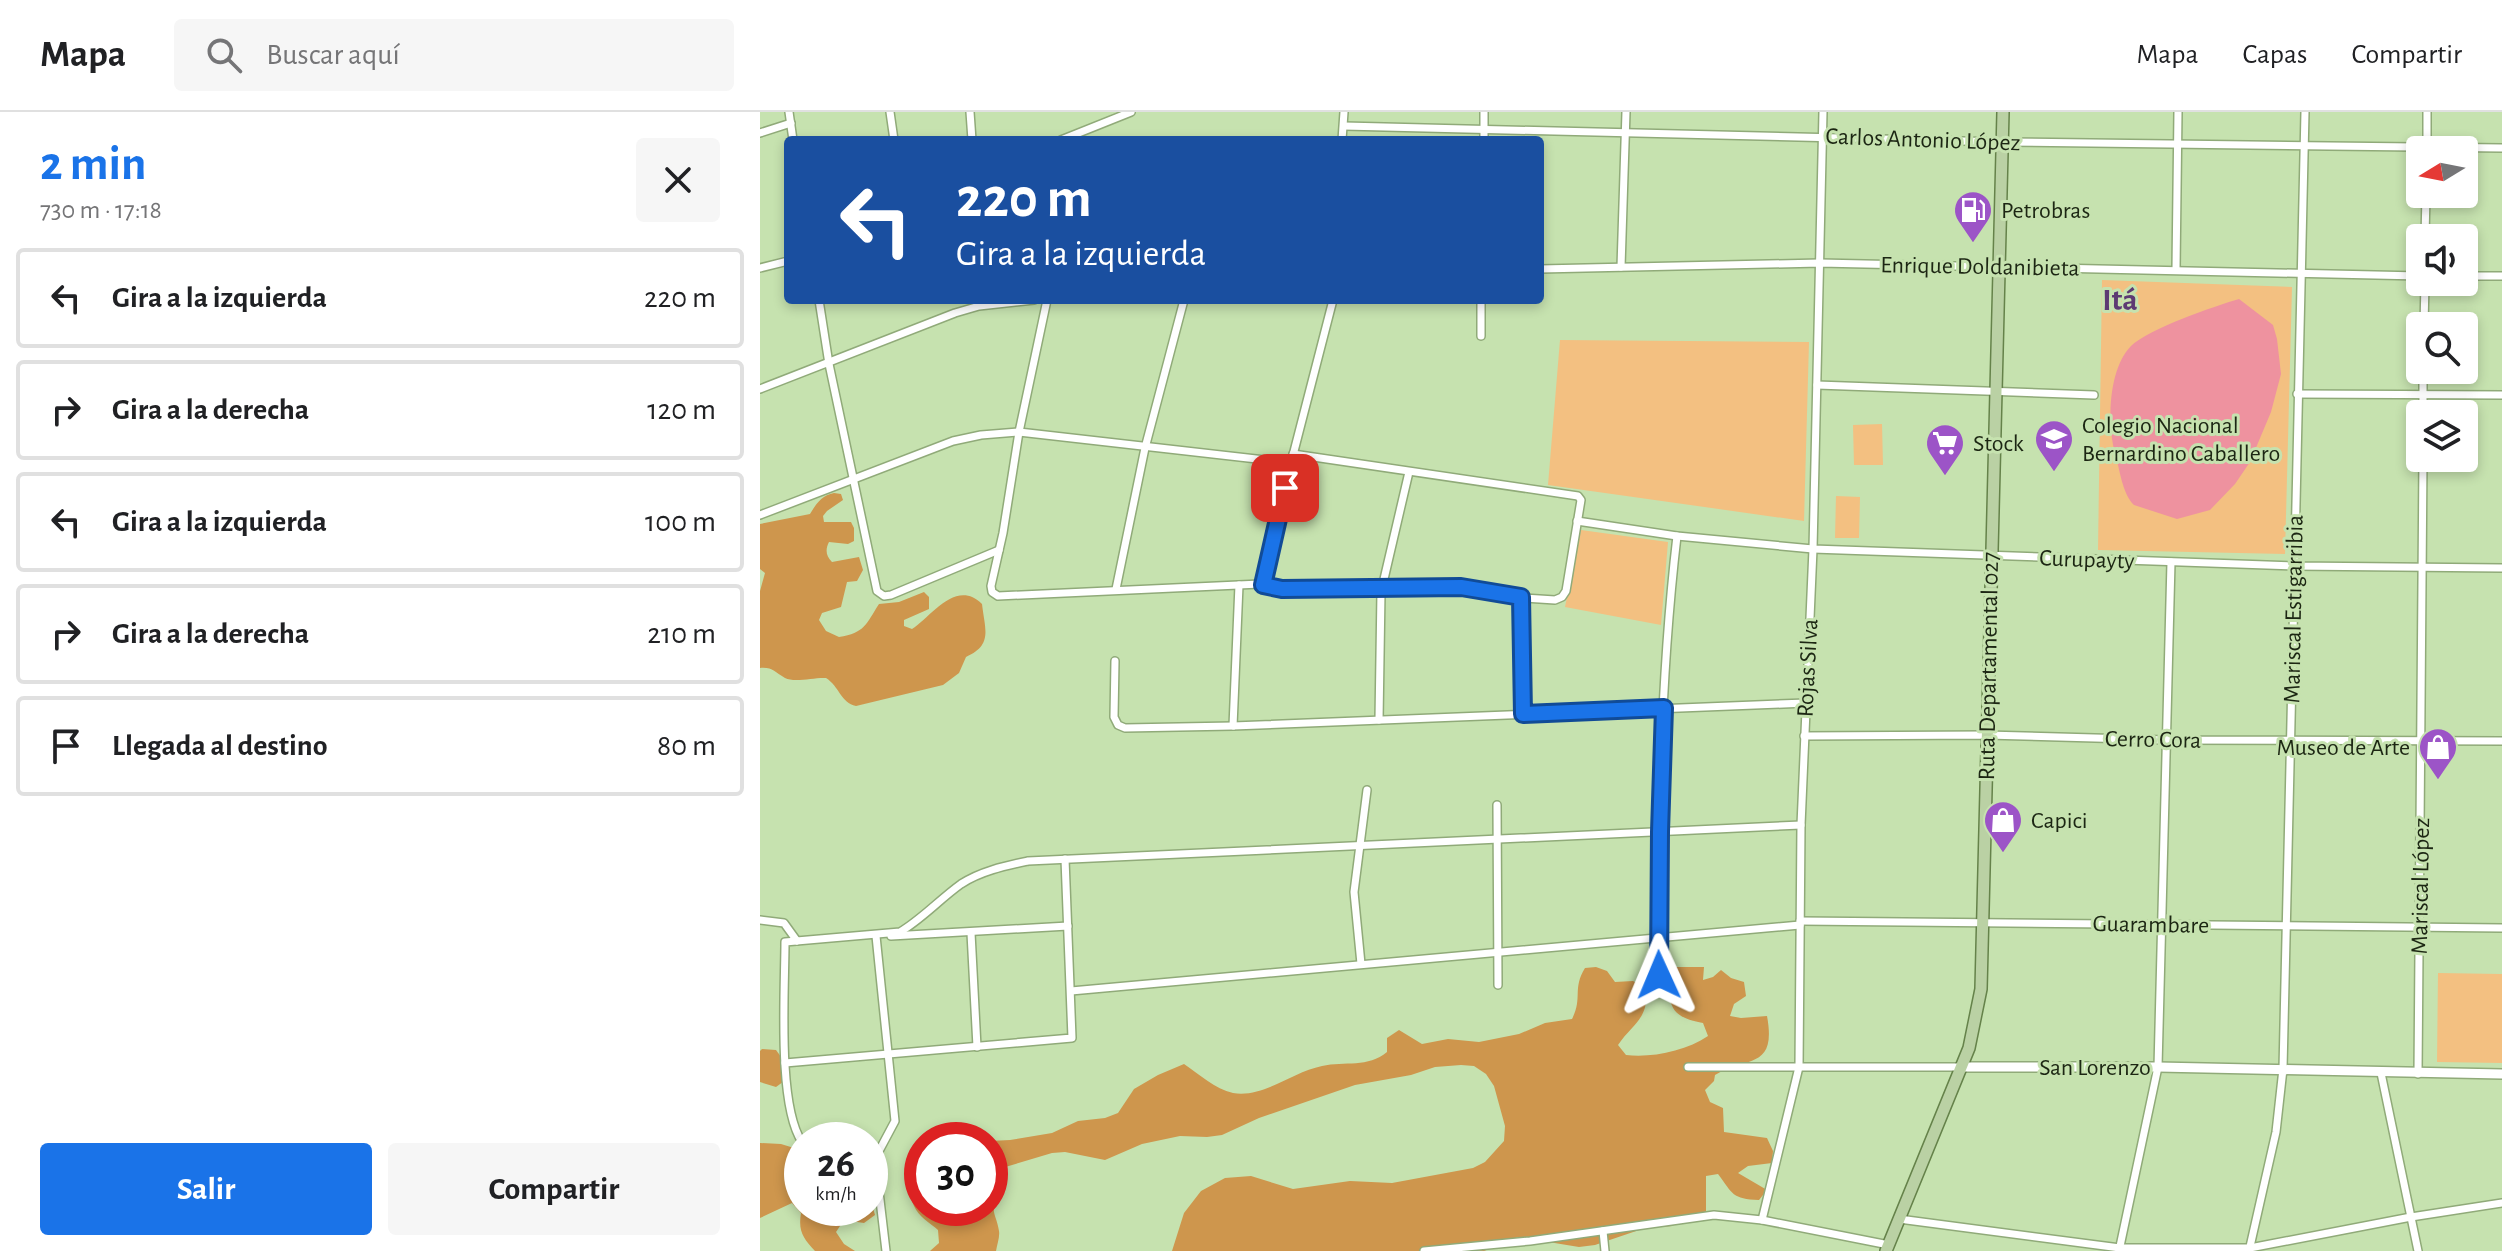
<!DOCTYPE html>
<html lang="es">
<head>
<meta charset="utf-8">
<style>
	body { margin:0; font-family:"Alegreya Sans",sans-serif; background:#f6f6f6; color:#202124; height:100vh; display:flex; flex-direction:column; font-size:30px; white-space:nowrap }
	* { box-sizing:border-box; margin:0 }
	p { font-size:26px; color:#757577 }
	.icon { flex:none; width:44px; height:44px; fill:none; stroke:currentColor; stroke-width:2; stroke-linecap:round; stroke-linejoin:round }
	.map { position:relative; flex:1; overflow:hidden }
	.details { display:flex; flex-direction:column; background:#fff; width:760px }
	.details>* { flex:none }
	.guide { position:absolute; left:24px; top:24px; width:760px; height:168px; border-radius:8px; box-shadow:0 4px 12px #0003; background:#1a4fa0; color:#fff; overflow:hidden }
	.needle { width:52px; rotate:260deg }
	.controls { position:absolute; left:1646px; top:24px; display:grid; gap:16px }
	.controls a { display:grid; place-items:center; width:72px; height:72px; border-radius:8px; background:#fff; box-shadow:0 4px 12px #0003; font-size:40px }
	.speed { position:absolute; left:24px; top:1010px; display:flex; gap:16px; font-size:40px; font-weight:700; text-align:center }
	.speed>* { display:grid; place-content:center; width:104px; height:104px; border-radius:50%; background:#fff; box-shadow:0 4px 12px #0003; line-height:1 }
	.speed small { font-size:20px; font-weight:400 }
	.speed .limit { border:12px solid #d22; background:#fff; color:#111 }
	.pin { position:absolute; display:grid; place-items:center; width:68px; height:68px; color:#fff; margin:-34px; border-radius:16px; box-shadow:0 4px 12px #0006 }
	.me { position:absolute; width:88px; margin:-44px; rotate:359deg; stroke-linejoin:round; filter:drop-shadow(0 0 6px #0008) }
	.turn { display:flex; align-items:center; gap:28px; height:168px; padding:0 40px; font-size:36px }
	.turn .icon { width:104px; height:104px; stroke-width:2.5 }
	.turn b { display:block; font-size:56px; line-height:68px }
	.round { display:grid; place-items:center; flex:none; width:84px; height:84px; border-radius:8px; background:#f6f6f6 }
	.overview { display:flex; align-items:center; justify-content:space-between; height:136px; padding:0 40px }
	h1 { font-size:48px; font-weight:700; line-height:60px; color:#1a73e8 }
	.action { display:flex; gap:16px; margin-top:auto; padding:16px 40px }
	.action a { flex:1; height:92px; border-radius:8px; background:#1a73e8; color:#fff; font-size:32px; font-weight:700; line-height:92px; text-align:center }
	.action a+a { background:#f6f6f6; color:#202124 }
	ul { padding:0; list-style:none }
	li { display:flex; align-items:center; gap:24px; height:100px; margin:0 16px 12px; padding:0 24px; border:4px solid #e0e0e0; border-radius:8px }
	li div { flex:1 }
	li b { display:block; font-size:30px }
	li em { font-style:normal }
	header { display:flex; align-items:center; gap:48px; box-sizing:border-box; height:112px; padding:0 40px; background:#fff; border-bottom:2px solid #e0e0e0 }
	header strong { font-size:38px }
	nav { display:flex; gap:44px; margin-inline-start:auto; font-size:28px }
	.search { width:560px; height:72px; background:#f6f6f6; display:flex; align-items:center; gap:20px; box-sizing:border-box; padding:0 28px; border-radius:8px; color:#757577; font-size:30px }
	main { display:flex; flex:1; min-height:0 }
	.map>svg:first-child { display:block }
	.green { fill:#f3c081 }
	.forest { fill:#ce964d }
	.water { fill:#ee929f }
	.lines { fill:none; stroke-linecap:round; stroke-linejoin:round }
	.minor-casing { stroke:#90aa79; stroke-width:10 }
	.tertiary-casing { stroke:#90aa79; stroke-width:12 }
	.primary-casing { stroke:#65824a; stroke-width:14 }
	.minor { stroke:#fff; stroke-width:7 }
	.tertiary { stroke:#fff; stroke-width:9 }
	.primary { stroke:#bad1a4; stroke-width:11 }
	.route-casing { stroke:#114b97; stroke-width:20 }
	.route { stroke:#1a73e8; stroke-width:14 }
	.labels { text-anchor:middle; stroke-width:6; stroke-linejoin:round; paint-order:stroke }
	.street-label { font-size:24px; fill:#1c2613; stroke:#c6e2af }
	.poi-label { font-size:24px; fill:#1c2613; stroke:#c6e2af; text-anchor:start }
	.district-label { font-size:32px; font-weight:bold; fill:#5d3a73; stroke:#c6e2af }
</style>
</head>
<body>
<header>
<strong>Mapa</strong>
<div class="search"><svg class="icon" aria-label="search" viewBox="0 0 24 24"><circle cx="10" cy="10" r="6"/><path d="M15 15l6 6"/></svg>Buscar aquí</div>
<nav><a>Mapa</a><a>Capas</a><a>Compartir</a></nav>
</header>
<main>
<section class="details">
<div class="overview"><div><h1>2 min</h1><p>730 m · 17:18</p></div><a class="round"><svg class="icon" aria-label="close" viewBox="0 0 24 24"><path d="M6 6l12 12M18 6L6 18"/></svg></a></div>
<ul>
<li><svg class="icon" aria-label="left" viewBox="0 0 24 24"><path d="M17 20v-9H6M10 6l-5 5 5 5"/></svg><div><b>Gira a la izquierda</b></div><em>220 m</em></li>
<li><svg class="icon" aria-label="right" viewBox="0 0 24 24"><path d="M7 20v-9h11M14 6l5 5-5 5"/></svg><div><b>Gira a la derecha</b></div><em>120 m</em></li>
<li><svg class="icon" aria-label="left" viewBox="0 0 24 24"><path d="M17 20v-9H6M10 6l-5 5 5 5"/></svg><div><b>Gira a la izquierda</b></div><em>100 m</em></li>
<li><svg class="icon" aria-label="right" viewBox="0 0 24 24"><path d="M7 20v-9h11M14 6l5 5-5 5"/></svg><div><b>Gira a la derecha</b></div><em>210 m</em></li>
<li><svg class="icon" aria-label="arrive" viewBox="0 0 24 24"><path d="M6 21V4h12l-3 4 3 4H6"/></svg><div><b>Llegada al destino</b></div><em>80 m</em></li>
</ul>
<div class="action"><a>Salir</a><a>Compartir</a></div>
</section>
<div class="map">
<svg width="1742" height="1139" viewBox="0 0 1742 1139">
	<rect width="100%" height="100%" fill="#c6e2af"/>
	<g class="green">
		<path d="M1342,168L1532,175L1525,442L1338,438Z"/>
		<path d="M800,228L1049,230L1044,409L788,373Z"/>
		<path d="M1122,312L1123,353H1094L1093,313Z"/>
		<path d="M1076,384L1100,385L1099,426H1075Z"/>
		<path d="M821,418L908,430L901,513L805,495Z"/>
		<path d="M1678,861L1742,862V951L1677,950Z"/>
	</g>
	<g class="forest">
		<path d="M74,381L81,382L83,388L67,399L63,404L64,410H91L94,416V429L88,432L69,430C65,438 66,444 72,450L99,445L103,458L97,469L87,470L81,495L62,501L59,508L66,519L79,525C105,521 106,512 119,492L139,490L164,480L169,485V497L144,508V514L152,517C171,505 196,466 222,492C225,518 233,533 206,545L199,561L183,573L96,594C81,591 79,574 66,566C55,565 35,571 25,566C14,560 13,555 0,556V479L5,461L0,457V412L50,402C56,392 62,383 74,381Z"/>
		<path d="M836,855L847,859L855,870L873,869L886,877C889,907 873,911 858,933L866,943C892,946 926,939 948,924L943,911C911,905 910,896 907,865L916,855H944L943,868L953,865L961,858L971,866L984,870L986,884L974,892L970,904L981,906L1007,904C1017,958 986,944 955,963L954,969L945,978L950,990L963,996L964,1020L1007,1026L1013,1039L1012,1051L988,1054L978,1061L1007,1078L999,1088C972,1087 973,1082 958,1062L946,1064V1102L933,1103L912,1114L885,1116L835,1133L819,1135L758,1125L724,1139L683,1135L667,1139H412L424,1101L441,1079L465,1066L491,1064L533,1077L590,1069L632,1071L713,1056L725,1050L744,1029L745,1014L734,974L726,962L714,954L701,953L675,955L651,963L595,973L499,1006L462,1023L447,1025L420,1024L382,1032L345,1048L305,1040L292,1041L242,1056L240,1069L241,1082C228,1100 236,1100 239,1119C240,1125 237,1133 236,1139H170L179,1131L178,1118C170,1111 158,1104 154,1094C147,1079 151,1054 162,1043V1096H230V1029L250,1028L292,1021L318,1009L345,1006L358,1001L374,977L398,963L424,952C439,962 455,977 473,981C504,986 532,960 562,954C585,949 608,956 627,940V926L639,918L662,932L688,927L719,930L759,922L785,911L812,907C823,886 812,877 825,856Z"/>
		<path d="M2,937L16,938L24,949L27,967L16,975L0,970V939Z"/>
		<path d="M0,1031L21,1032L34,1036L42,1051V1096H110V1086L115,1103L104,1111L84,1108L76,1120L84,1132L95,1139H55C43,1126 38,1119 41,1101L32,1091L0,1106Z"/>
	</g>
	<path class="water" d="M1479,187L1513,213L1517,227L1521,262L1511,300L1490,350L1475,372L1450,398L1417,407L1374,393C1362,381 1360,358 1355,341C1347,313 1348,257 1371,234C1388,217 1455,194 1479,187Z"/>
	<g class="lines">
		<defs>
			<g id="minor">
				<path d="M29,0L33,28"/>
				<path d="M130,0L134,28"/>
				<path d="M210,0L212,28"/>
				<path d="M584,14L1243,30L1742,36"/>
				<path d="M0,21L31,11"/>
				<path d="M301,28L371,0"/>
				<path d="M582,28L584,0"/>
				<path d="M724,28V0"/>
				<path d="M1667,38V0"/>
				<path d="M1665,126L1666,82"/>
				<path d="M861,155L866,0"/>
				<path d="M0,156L28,149"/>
				<path d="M780,157L1060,151L1660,164"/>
				<path d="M1416,157L1418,0"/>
				<path d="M1704,164H1742"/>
				<path d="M59,188L69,252L117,479L124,484L131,483L239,438"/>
				<path d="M287,188L259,320L243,421L231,474L232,480L238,484L500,472L522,477L701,475L764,486L795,488L802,485L806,479L821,388L818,384L533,342"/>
				<path d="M1664,214L1665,170"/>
				<path d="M721,224V188"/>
				<path d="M1057,273L1334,283"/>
				<path d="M0,277L195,201L219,194L274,188"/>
				<path d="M1537,282L1742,283"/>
				<path d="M1663,302V258"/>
				<path d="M0,403L193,329L221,323L259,320L531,351"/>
				<path d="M817,409L917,424L1053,437L1533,454L1742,456"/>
				<path d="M503,473L531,351L573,188"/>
				<path d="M356,477L385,336L424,188"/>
				<path d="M761,485L763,602"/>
				<path d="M355,549L354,605L358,613L365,616L473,614L1046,591"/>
				<path d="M619,608L621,480L649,360"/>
				<path d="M473,614L479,473"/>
				<path d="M1044,624L1226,623L1406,628L1742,629"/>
				<path d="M737,693L738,873"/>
				<path d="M0,808L24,811L37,829"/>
				<path d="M1040,809L1742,816"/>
				<path d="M211,821L217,935"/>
				<path d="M116,824L135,1009L119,1039L116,1054L126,1139"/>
				<path d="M131,824L308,814"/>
				<path d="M601,852L594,780L607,678"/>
				<path d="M899,863C897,717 900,569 917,424"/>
				<path d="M311,879L1040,813"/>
				<path d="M25,951L312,926L305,747"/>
				<path d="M928,955H1202"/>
				<path d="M1621,961L1658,1139"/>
				<path d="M1658,962L1663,346"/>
				<path d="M42,1030C17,993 25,877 25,830L140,820C162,807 180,787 201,772C221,759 245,754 268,749L1041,713"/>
				<path d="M1139,1107L1360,1136H1490L1651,1105L1742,1091"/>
				<path d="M1002,1108L1039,955L1041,713L1053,437L1063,0"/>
				<path d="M843,1119L845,1139"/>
				<path d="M664,1139L770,1129L954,1103L1002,1108L1129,1133"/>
				<path d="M1359,1139L1398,955L1411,450"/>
				<path d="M1489,1139L1516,1020L1523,957L1545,0"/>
			</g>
			<path id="tertiary" d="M1202,955H1398L1742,962"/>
			<path id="primary" d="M1126,1139L1209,936L1221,877L1243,0"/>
		</defs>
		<use href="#minor" class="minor-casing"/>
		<use href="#tertiary" class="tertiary-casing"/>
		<use href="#primary" class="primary-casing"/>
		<use href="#minor" class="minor"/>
		<use href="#tertiary" class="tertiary"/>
		<use href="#primary" class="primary"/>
	</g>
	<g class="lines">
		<defs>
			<path id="route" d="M525,376L503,473L522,477L701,475L761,485L763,602L904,596L900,720L899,863"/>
		</defs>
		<use href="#route" class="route-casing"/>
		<use href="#route" class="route"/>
	</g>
	<defs>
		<symbol id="fuel-pin" viewBox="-11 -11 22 30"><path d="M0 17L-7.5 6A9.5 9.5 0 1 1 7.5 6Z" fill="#9c54c7" stroke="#c6e2af"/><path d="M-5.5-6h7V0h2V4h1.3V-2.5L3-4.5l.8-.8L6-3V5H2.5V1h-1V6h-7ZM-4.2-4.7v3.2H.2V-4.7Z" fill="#fff"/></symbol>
		<symbol id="university-pin" viewBox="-11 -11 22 30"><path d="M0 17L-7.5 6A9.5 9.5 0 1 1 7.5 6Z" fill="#9c54c7" stroke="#c6e2af"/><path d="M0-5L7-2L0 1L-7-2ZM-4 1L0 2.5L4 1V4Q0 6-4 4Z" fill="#fff"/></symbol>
		<symbol id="supermarket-pin" viewBox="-11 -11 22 30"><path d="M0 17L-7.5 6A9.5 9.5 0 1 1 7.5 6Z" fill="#9c54c7" stroke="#c6e2af"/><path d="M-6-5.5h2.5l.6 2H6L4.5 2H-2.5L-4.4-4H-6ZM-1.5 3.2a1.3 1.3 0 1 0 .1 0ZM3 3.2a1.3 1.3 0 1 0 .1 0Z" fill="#fff"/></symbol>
		<symbol id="shop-pin" viewBox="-11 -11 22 30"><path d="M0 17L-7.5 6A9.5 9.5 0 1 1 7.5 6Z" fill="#9c54c7" stroke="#c6e2af"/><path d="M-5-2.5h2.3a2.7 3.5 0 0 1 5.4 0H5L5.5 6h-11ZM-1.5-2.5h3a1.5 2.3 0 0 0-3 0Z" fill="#fff"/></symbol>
	</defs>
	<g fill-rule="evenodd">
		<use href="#fuel-pin" x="1191" y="76" width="44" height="60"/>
		<use href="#university-pin" x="1272" y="305" width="44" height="60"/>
		<use href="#supermarket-pin" x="1163" y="309" width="44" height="60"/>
		<use href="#shop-pin" x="1656" y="613" width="44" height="60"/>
		<use href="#shop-pin" x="1221" y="686" width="44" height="60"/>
	</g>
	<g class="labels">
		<g class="street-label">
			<text transform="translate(1163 27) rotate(2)" y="8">Carlos Antonio López</text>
			<text transform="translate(1220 154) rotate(1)" y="8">Enrique Doldanibieta</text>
			<text transform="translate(1327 447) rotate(2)" y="8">Curupayty</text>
			<text transform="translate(1533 497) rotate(-89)" y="8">Mariscal Estigarribia</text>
			<text transform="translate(1228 554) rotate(-89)" y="8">Ruta Departamental 027</text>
			<text transform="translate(1047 556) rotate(-87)" y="8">Rojas Silva</text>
			<text transform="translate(1393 627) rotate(1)" y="8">Cerro Cora</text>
			<text transform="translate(1660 774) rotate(-89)" y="8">Mariscal López</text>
			<text transform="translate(1391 812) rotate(1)" y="8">Guarambare</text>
			<text x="1335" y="963">San Lorenzo</text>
		</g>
		<g class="poi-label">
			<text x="1241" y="106">Petrobras</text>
			<text x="1322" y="321">Colegio Nacional<tspan x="1322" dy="28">Bernardino Caballero</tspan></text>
			<text x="1213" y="339">Stock</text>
			<text x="1650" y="643" text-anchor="end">Museo de Arte</text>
			<text x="1271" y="716">Capici</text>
		</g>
		<g class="district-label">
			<text x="1360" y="198">Itá</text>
		</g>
	</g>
</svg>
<div class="controls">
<a><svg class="needle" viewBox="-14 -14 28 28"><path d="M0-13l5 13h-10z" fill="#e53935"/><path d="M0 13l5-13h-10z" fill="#757577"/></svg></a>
<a><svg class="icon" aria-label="sound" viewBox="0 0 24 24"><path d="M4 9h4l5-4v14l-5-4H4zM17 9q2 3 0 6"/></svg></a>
<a><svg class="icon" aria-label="search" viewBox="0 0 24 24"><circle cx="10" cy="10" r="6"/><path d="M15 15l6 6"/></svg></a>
<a><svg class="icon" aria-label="layers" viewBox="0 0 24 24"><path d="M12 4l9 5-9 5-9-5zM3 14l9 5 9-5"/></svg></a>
</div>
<div class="speed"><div>26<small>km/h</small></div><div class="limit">30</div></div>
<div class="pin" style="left:525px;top:376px;background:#d93025"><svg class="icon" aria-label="arrive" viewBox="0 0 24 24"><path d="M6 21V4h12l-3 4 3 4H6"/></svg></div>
<svg class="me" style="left:899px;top:863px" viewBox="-20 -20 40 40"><path d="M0-17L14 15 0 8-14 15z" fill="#1a73e8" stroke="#fff" stroke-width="4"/></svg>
<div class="guide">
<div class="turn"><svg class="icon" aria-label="left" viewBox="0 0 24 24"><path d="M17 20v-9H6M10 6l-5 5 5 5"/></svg><div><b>220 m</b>Gira a la izquierda</div></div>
</div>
</div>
</main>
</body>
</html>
